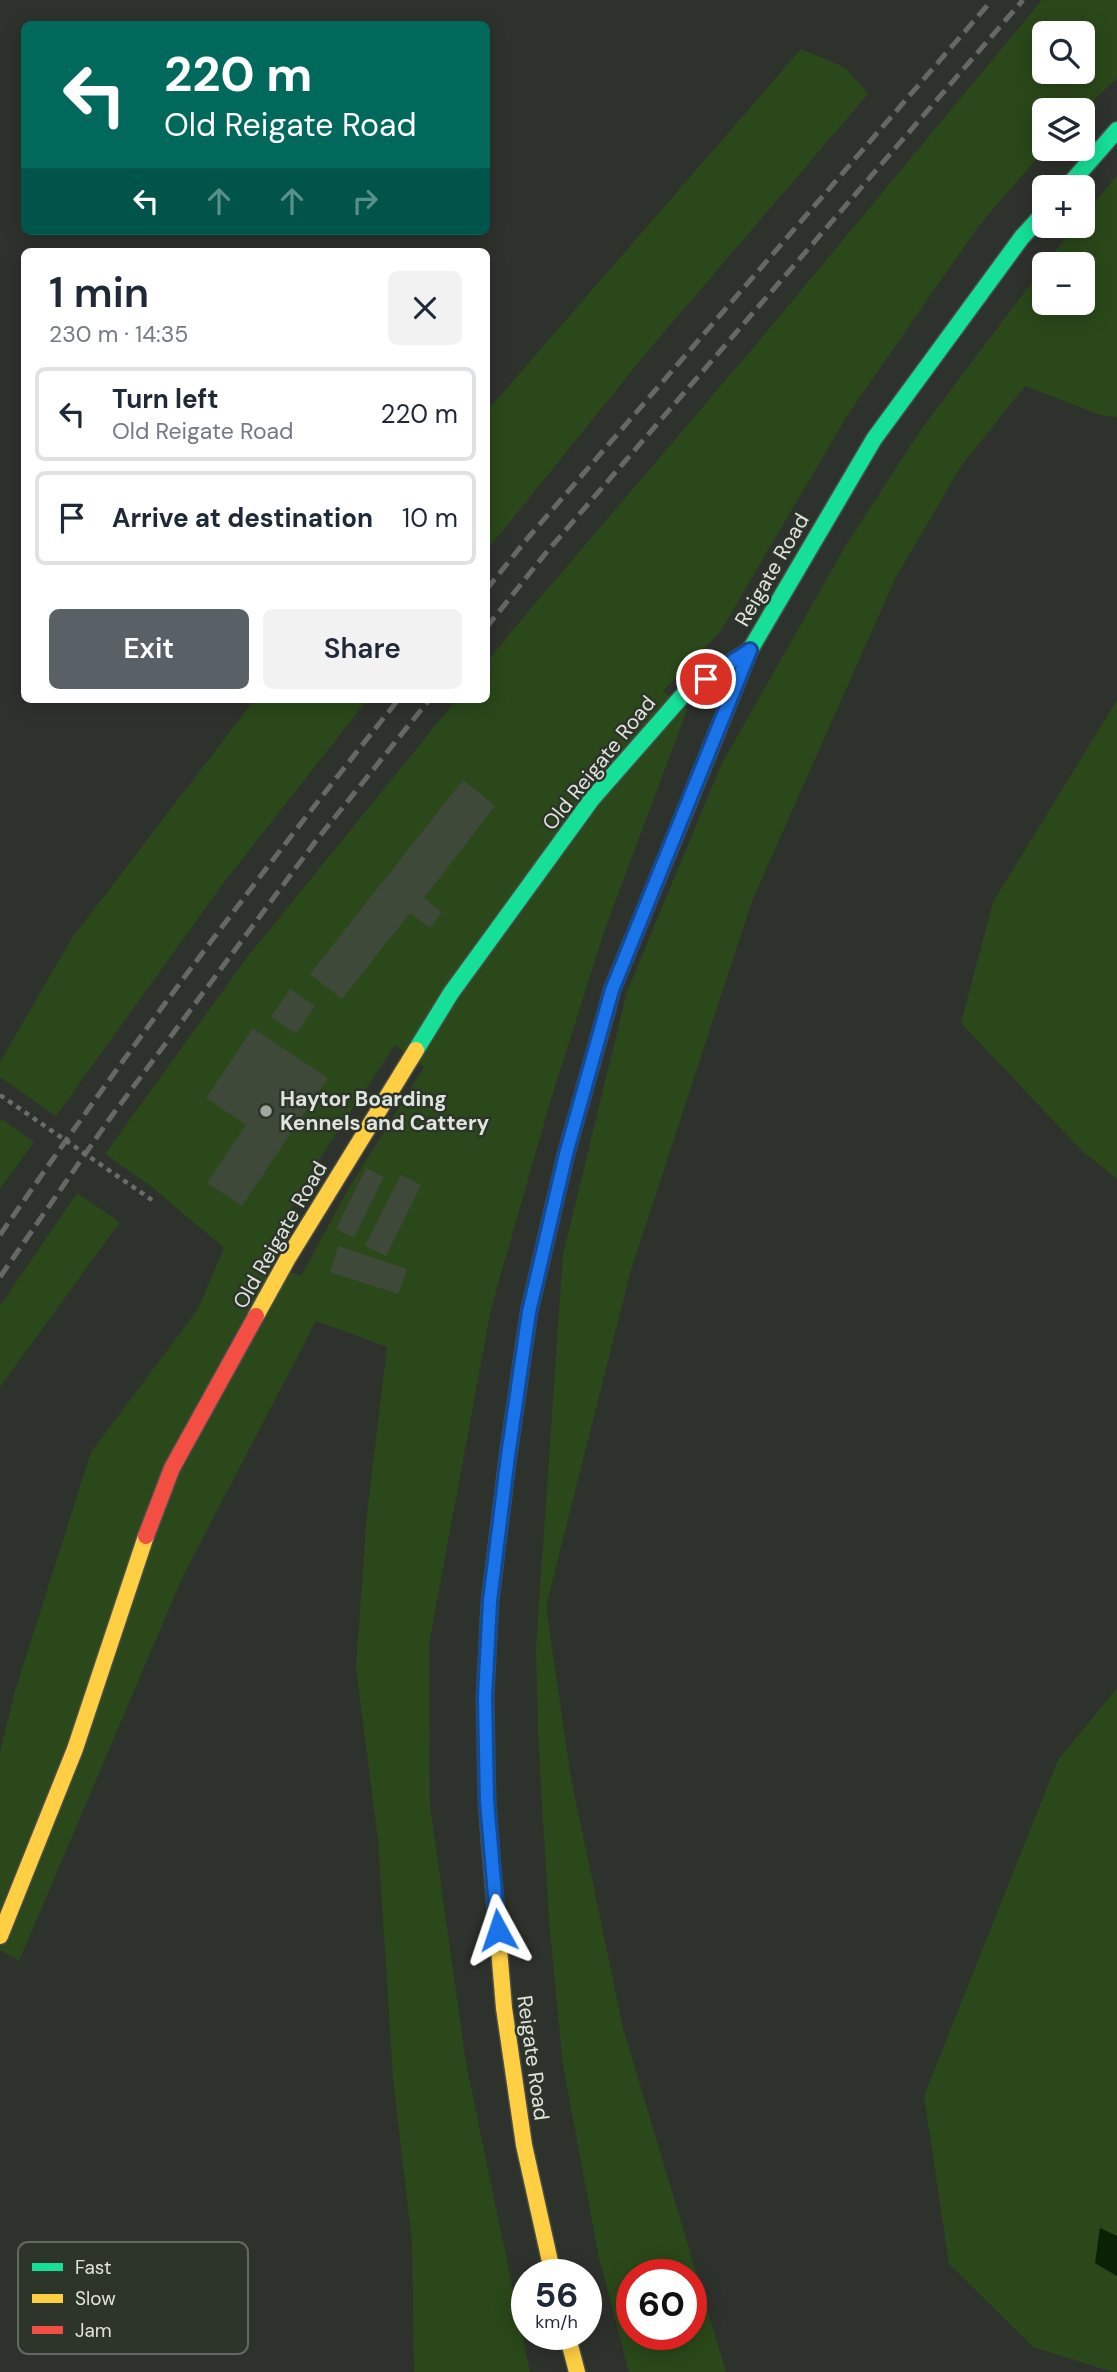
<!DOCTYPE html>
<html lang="en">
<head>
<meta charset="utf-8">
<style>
	body { margin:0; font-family:"DM Sans",sans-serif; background:#f2f2f3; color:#1f2937; height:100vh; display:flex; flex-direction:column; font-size:26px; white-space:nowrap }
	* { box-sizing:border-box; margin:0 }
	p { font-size:23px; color:#747a83 }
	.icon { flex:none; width:38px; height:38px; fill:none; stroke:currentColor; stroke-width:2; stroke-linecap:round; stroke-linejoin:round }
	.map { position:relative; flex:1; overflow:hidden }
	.drawer { position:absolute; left:21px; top:248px; width:469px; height:455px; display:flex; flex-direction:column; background:#fff; border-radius:10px; box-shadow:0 4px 18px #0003 }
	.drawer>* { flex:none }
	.banner { position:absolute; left:21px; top:21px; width:469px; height:214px; border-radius:10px; box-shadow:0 4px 18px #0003; background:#00695c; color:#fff; overflow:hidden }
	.fabs { position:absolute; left:1032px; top:21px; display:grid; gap:14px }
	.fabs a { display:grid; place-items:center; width:63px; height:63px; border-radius:10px; background:#fff; box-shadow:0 4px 18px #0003; font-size:35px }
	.speed { position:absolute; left:511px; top:2259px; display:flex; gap:14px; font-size:35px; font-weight:700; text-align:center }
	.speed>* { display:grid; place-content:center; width:91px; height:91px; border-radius:50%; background:#fff; box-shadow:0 4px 18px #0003; line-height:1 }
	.speed small { font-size:18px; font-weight:400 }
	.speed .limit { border:10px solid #d22; background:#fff; color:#111 }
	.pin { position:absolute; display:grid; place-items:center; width:60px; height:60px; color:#fff; margin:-30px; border:4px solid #fff; border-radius:50%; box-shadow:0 2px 7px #0007 }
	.me { position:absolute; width:77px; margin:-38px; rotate:355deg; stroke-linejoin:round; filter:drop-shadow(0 0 5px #0008) }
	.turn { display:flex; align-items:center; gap:24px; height:147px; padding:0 28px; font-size:32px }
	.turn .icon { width:91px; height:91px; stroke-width:2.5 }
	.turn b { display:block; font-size:49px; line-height:60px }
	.lanes { display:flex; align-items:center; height:66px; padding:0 28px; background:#0003; justify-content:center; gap:35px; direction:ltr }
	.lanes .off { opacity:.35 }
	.round { display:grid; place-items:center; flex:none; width:74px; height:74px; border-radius:10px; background:#f2f2f3 }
	.overview { display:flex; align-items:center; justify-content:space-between; height:119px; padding:0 28px }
	h1 { font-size:42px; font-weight:600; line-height:52px }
	.button { display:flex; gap:14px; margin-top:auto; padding:14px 28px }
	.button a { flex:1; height:80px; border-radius:10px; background:#5a6166; color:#fff; font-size:28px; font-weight:600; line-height:80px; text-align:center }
	.button a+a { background:#f2f2f3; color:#1f2937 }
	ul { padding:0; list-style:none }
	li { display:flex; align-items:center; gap:21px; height:94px; margin:0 14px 10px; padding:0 14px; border:4px solid #e0e1e3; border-radius:10px }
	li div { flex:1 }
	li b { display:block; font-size:26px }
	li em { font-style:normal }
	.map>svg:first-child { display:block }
	.green { fill:#2a481a; fill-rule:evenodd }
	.water { fill:#0b2104 }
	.building { fill:#3e4939 }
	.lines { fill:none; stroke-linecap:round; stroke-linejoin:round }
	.fast-casing { stroke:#4b4e4a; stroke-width:19 }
	.slow-casing { stroke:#4b4e4a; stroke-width:19 }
	.jam-casing { stroke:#4b4e4a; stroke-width:19 }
	.fast { stroke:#16e098; stroke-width:16 }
	.slow { stroke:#ffcf43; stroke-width:16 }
	.jam { stroke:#f24e42; stroke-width:16 }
	.rail { stroke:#656863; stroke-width:5; stroke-dasharray:14 7; stroke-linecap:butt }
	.path-bridge { stroke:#6a6e69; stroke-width:4.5; stroke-dasharray:5 5; stroke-linecap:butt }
	.route-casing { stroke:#114b97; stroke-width:18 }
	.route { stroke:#1a73e8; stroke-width:12 }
	.poi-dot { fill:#a1a69f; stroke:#2d342a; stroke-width:2.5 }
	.labels { text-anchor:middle; stroke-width:5; stroke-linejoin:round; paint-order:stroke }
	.street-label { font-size:21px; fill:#dfe4dd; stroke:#2d342a }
	.poi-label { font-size:21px; font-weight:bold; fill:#dfe4dd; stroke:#2d342a; text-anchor:start }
	.key { fill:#2d342a; stroke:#626960; stroke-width:2 }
	.key-label { font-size:19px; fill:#dfe4dd }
</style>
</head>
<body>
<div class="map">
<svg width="1117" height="2372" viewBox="0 0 1117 2372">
	<rect width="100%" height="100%" fill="#2e322c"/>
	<g class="green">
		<path d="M1042,0H1117V78L1083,111L1045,110V149L977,228L847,416L720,632L663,691L687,710L605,929L551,1099L491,1309L429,1644L430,1805L466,2063L530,2372H414L412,2243L393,2078L378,1841L356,1667L367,1513L387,1347L316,1321L183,1576L19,1961L0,1950V1752L15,1691L91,1452L198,1309L224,1248L152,1187L105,1154L245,960L456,700H486L487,662L511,632L764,335ZM1045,33H1083V72H1045ZM395,1045L424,1067L349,1188L301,1276L262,1262L311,1172Z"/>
		<path d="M801,49L846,68L868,94L647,352L487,550V411Z"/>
		<path d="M1117,175V417L1101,415L1025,386L961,466L895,579L752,901L630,1273L546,1607L571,1778L623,2028L726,2372H629L599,2257L563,2066L549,1921L538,1735L536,1647L563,1254L627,992L721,765L846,545L920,431L1045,265V303H1083V264H1045L1076,226H1083V217ZM632,2275H691V2334H632Z"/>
		<path d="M254,700H367L222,885L56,1116L0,1077V1062L72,938Z"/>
		<path d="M1117,700V1179L1082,1151L961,1023L993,902Z"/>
		<path d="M0,1118L34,1142L0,1189Z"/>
		<path d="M77,1193L120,1222L0,1387V1306Z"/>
		<path d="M1117,1688V2236L1100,2229L1095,2263L1117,2276V2372H1113L1033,2347L949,2264L924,2096L1058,1760Z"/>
	</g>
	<path class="water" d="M1100,2228L1117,2236V2276L1095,2263Z"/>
	<g class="building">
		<path d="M463,780L495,806L424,898L442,912L430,928L410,913L342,999L310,974Z"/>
		<path d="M290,989L315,1006L296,1034L271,1017Z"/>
		<path d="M253,1028L328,1078L242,1206L207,1183L246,1125L206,1098Z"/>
		<path d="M366,1168L384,1177L354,1238L336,1229Z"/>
		<path d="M401,1175L421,1185L386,1256L365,1246Z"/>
		<path d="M338,1246L407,1269L398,1294L330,1272Z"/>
	</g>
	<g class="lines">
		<defs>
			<g id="fast">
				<path d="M1067,187L1117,130"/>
				<path d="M688,804L750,650L874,439L1022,237L1045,212"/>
				<path d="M416,1050L451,993L592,799L684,694L750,650"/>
				<path d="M490,1842L487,1801L485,1697L490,1601L508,1456L529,1312L566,1154L607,1009"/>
			</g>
			<g id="slow">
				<path d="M607,1009L612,990L688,804"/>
				<path d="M256,1316L288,1258L416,1050"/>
				<path d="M490,1842L504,2008L524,2145L553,2275"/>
				<path d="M0,1936L75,1749L146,1536"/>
				<path d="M567,2334L577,2372"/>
			</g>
			<path id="jam" d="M146,1536L172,1468L256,1316"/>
		</defs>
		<use href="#fast" class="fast-casing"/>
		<use href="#slow" class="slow-casing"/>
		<use href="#jam" class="jam-casing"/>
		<use href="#fast" class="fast"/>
		<use href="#slow" class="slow"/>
		<use href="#jam" class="jam"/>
		<g class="rail">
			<path d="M486,590L527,539L992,0"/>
			<path d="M486,628L545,554L1023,0"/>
			<path d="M0,1235C126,1052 259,874 398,700"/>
			<path d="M0,1277L108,1121L315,842L429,700"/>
		</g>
		<path class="path-bridge" d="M0,1095L152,1200"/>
	</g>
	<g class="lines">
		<defs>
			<path id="route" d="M498,1930L487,1801L485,1697L490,1601L508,1456L529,1312L566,1154L612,990L750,650L706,679"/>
		</defs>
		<use href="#route" class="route-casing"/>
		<use href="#route" class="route"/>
	</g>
	<circle class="poi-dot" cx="266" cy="1111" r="7"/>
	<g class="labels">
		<g class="street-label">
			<text transform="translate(772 570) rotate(-60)" y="7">Reigate Road</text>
			<text transform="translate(599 763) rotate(-51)" y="7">Old Reigate Road</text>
			<text transform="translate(280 1235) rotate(-60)" y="7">Old Reigate Road</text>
			<text transform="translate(533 2058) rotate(82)" y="7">Reigate Road</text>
		</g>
		<g class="poi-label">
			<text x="280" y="1106">Haytor Boarding<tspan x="280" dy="24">Kennels and Cattery</tspan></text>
		</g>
	</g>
	<rect x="18" y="2242" width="230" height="112" rx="10" class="key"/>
	<rect x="32" y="2263" width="31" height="8" fill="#16e098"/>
	<rect x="32" y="2294" width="31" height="9" fill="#ffcf43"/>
	<rect x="32" y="2326" width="31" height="8" fill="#f24e42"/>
	<g class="key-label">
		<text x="75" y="2274">Fast</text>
		<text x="75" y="2305">Slow</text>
		<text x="75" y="2337">Jam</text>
	</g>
</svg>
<div class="fabs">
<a><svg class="icon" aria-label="search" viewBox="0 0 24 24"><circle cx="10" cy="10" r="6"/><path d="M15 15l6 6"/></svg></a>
<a><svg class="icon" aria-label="layers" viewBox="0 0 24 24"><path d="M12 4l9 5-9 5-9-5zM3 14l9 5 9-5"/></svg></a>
<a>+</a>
<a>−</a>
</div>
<div class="speed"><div>56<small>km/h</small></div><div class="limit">60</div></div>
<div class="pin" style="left:706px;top:679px;background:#d93025"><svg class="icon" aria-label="arrive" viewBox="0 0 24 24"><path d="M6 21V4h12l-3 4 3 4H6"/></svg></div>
<svg class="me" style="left:498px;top:1930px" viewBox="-20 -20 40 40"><path d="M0-17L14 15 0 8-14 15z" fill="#1a73e8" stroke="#fff" stroke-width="4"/></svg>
<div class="banner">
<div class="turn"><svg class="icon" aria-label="left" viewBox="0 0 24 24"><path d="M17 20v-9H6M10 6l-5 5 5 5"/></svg><div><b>220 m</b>Old Reigate Road</div></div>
<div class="lanes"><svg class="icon" aria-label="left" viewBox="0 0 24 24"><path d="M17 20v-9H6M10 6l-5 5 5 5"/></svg><svg class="icon off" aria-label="ahead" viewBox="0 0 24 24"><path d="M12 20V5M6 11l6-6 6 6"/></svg><svg class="icon off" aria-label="ahead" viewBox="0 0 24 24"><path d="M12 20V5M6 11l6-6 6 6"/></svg><svg class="icon off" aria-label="right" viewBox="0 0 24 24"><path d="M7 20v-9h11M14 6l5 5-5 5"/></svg></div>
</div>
<section class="drawer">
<div class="overview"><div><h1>1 min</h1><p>230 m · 14:35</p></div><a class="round"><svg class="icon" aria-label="close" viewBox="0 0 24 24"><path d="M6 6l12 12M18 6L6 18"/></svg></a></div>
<ul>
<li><svg class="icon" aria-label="left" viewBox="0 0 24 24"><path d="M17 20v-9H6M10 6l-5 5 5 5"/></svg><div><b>Turn left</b><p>Old Reigate Road</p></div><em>220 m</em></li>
<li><svg class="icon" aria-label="arrive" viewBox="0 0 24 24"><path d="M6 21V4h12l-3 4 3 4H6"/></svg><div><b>Arrive at destination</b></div><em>10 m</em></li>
</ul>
<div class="button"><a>Exit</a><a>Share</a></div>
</section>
</div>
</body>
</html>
